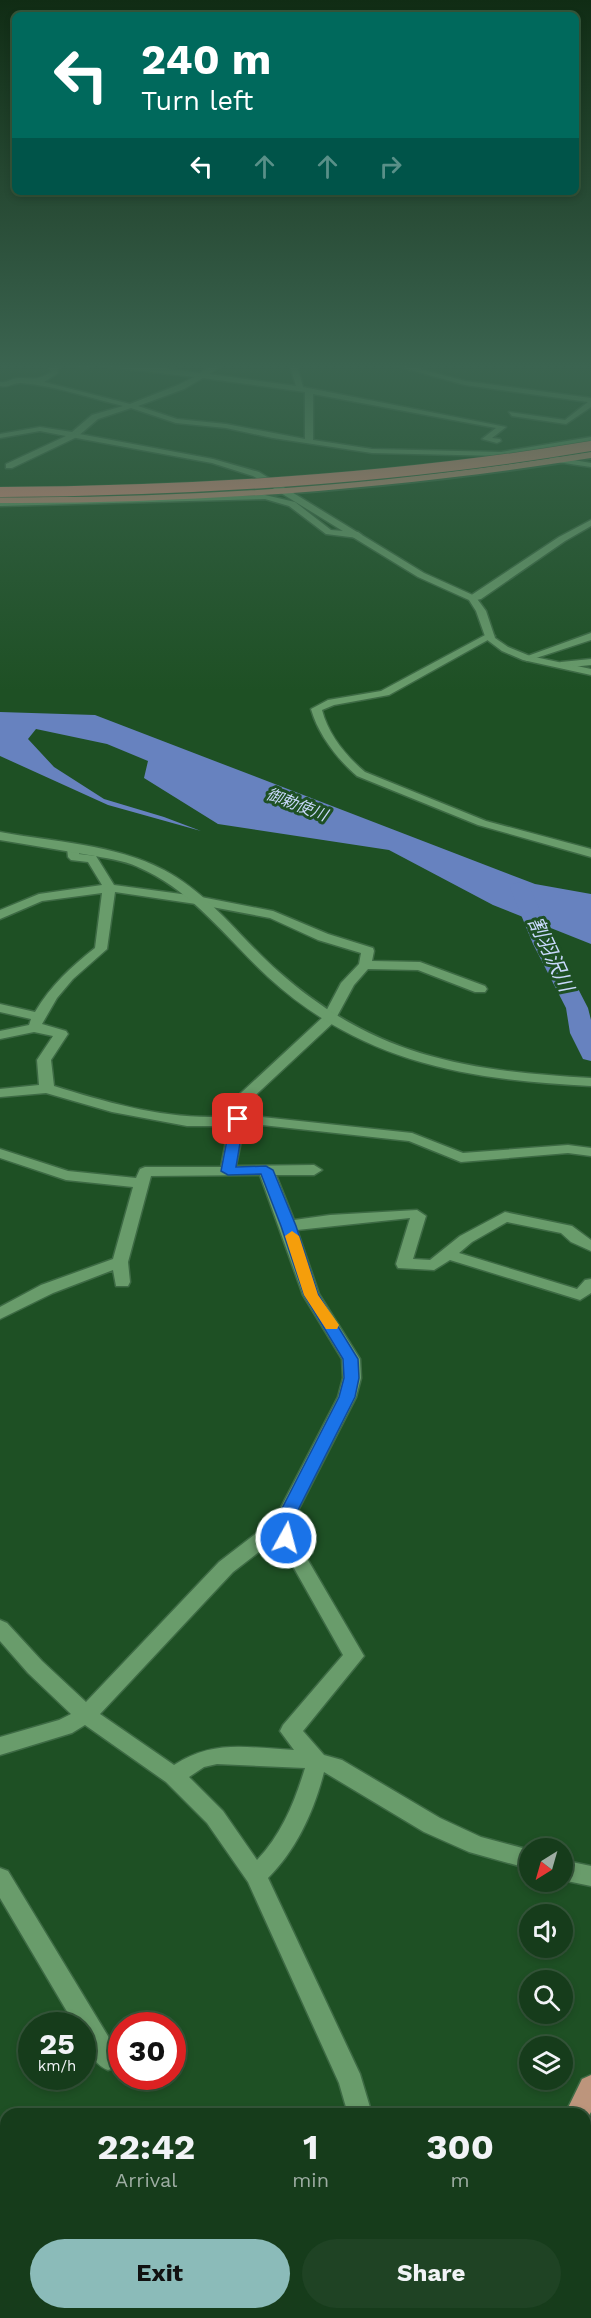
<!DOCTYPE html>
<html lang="en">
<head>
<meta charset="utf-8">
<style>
	body { margin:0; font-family:"Work Sans","Noto Sans JP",sans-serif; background:#1f4324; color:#f1f3f6; height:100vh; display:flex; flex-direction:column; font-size:22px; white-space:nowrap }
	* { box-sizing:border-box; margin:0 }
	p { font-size:20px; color:#9eada3 }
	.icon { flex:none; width:33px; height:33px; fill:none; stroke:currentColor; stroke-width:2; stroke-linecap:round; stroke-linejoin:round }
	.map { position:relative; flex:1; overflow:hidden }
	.sheet { position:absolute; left:0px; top:2108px; width:591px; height:212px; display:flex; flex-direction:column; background:#163c1b; border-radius:18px 18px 0 0; box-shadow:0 3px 9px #0003,0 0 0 2px #35563a }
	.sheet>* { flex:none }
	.top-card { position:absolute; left:12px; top:12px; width:567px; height:183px; border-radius:9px; box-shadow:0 3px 9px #0003,0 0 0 2px #35563a; background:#00695c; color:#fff; overflow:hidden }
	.needle { width:39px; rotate:217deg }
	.buttons { position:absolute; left:519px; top:1838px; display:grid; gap:12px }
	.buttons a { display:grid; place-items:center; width:54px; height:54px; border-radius:50%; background:#163c1b; box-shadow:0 3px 9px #0003,0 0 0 2px #35563a; font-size:30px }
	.speed { position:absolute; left:18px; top:2012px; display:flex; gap:12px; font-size:30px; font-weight:700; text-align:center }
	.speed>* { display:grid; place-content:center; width:78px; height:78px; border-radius:50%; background:#163c1b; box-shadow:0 3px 9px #0003,0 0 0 2px #35563a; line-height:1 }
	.speed small { font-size:15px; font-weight:400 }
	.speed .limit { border:9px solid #d22; background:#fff; color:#111 }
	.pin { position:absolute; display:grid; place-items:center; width:51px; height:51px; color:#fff; margin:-26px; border-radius:12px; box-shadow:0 3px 9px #0006 }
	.me { position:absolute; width:66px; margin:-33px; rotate:7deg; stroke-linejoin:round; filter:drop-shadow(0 0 4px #0008) }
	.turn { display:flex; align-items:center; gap:21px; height:126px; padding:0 30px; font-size:27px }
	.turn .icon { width:78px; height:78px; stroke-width:2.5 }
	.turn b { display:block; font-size:42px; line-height:51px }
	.lanes { display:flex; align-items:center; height:57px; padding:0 30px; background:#0003; justify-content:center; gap:30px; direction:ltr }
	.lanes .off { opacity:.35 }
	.eta { display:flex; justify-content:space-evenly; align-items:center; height:102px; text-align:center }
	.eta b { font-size:36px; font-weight:700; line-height:42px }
	.cta { display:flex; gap:12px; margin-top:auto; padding:12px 30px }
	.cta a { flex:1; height:69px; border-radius:36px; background:#8bbbb9; color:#111; font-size:24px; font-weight:700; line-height:69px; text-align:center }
	.cta a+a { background:#1f4324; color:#f1f3f6 }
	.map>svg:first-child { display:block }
	.water { fill:#6782bf }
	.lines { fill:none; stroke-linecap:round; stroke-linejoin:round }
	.river { fill:#6782bf; fill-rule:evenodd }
	.minor-casing { stroke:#3d6a44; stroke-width:3 }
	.tertiary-casing { stroke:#3d6a44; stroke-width:3 }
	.primary-casing { stroke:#3d6a44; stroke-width:3 }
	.trunk-casing { stroke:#3d6a44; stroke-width:4 }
	.minor { fill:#699c6b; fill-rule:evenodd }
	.tertiary { fill:#699c6b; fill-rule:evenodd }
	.primary { fill:#bd957c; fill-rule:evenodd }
	.trunk { fill:#d99382; fill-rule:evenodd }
	.motorway-bridge-casing { stroke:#3d6a44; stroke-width:11; stroke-linecap:butt }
	.motorway-bridge { stroke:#f59188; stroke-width:10 }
	.route { fill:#1a73e8; stroke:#114b97; stroke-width:1.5 }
	.slow { fill:#f59e0b }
	.labels { text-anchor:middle; stroke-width:6; stroke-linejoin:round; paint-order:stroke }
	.far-water-label { font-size:16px; font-style:italic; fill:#c9d9fc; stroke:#1e5024 }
	.water-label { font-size:20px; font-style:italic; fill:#c9d9fc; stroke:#1e5024 }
</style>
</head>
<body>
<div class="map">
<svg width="591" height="2318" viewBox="0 0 591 2318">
	<rect width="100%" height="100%" fill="#1e5024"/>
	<path class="water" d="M0,712L95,715L535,884L591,894V944L493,905L389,850L218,824L144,778L148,761L107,744L36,729L28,739L54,767L104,799L164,817L201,831L108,805L0,756Z"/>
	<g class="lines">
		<path class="river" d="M520,882L527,884L530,888L555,944L588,1008L591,1020V1061L583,1059L570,1033L566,1008L533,944L510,888L513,884Z"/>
		<defs>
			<g id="minor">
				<path d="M53,366H62L57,369L58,373L44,382L130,404L178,385L194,377L102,366L162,368L200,373L212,366H221L209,374L296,386L290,366H297L303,387L506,427L492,438L500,439L501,441L497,443L482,439L496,428L313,394V440L372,449L501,452L591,437V441L543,449L562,458L591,463V467L557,462L534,451L501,456L372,453L273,438L226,428L176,423L131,408L98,419L77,437L12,468H6V464L66,436L40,431L0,438V434L40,427L72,432L92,415L123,406C90,398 56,386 22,383C14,382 9,388 0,386V382C8,383 12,378 19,378C36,378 35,381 52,372L49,369ZM203,378L305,392V439L226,424L177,419L138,406L184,389Z"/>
				<path d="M72,366H90L87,368Z"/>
				<path d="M397,366H409L465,381L591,398V407L566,424L512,416L509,412L565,420L588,402L465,385Z"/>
				<path d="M265,495L295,502L331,530L358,532L362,535L358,538L326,534L289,506L265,499L0,506V500Z"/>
				<path d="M591,520V526L565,541L481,599L472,601L467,598L559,537Z"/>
				<path d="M591,633V640L527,661L522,658Z"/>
				<path d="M487,634L495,636L389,695L334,705L322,710C328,734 346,756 365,772L486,821L591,849V857L478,825L357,776C337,759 318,734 311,709L328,700L381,691Z"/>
				<path d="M591,659V665L561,668L556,665L561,662Z"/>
				<path d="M73,844L79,848V854L96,856L114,885L196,896L273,911L328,934L373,948L374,951L372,961L420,962L485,986L487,989L485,992H475L418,970L368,969L354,985L334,1022L233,1116L262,1117L412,1133L463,1153L568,1145L591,1148V1156L568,1153L461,1162L409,1141L262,1125L244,1126L236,1166L314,1165L322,1170L314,1175H276L294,1220L330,1215L417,1210L426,1216L413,1259L430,1260L460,1236L505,1212L572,1226L591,1240V1251L571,1242L561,1233L507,1222L472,1242L459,1253L577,1289L585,1280L591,1279V1293L580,1300L450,1260L434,1270L398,1268L396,1264L410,1218L297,1230L319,1294L360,1359L361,1378L356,1397L291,1524L295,1538L364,1656L303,1731L324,1755L342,1760L440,1818L481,1837L530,1850V1869L469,1852L424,1832L324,1772C314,1811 297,1849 268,1878L360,2074L372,2114H348L339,2083L248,1882L207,1823L166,1782L85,1725L72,1733L0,1755V1737L59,1720L71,1714L28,1673L0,1641V1620L7,1623L42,1661L86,1702L219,1562L275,1519L338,1397L343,1378L342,1359L303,1295L260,1175L151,1176L128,1262L130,1282L128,1286H116L113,1270L53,1293L0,1319V1307L41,1285L113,1259L133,1187L66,1180L0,1158V1149L68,1171L136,1178L140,1169L145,1167H221L229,1126H187L112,1112L46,1093L0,1097V1089L39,1085L37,1060L53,1036L34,1032L0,1039V1031L29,1025L31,1019L0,1012V1004L35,1012C51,985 71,967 95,948L102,893L42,901L0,919V910L39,894L102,885L88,862L71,860L68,857L67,848ZM115,892L196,904L270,918L318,940L361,953L359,964L341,983L323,1017L215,1117C160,1118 106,1102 54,1086L51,1060L68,1034L66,1031L42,1024L57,998L73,979L107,949ZM277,1538L343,1655L283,1725L280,1731L294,1750C249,1748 214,1739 174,1765L100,1714L233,1572ZM217,1764L305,1768C295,1801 282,1834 257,1860L223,1811L189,1777L204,1767Z"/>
				<path d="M562,1860L591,1866V1886L562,1880Z"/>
				<path d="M0,1868L8,1871L117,2051L120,2059L117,2067L108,2070C92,2064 82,2042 82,2025H75L0,1898Z"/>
				<path d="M423,2313H450L452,2318H425Z"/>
			</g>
			<g id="tertiary">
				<path d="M74,433L213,459L259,472L424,573L475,596L486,611L495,638L508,647L530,656L591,669V675L523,660L502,651L486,639L476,611L469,600L418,577L253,476L212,463L71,437L70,435Z"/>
				<path d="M0,832C53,842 115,844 164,870C210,894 241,939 279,972C375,1057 467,1071 591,1078V1086C469,1080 362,1063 268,977C226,938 192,890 138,867C123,860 105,858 89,855C60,850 30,845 0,840Z"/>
			</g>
			<g id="primary">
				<path d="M591,2075V2112L585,2123V2114H565L582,2079Z"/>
				<path d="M456,2313H482L480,2318H454Z"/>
			</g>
			<path id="trunk" d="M591,452V458C395,489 199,504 0,503V497C199,499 395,484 591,452Z"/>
		</defs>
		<use href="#minor" class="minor-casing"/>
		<use href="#tertiary" class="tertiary-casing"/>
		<use href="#primary" class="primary-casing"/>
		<use href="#trunk" class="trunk-casing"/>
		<use href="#minor" class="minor"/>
		<use href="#tertiary" class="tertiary"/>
		<use href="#primary" class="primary"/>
		<use href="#trunk" class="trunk"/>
		<defs>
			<path id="motorway-bridge" d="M0,492C199,491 395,479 591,446"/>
		</defs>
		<use href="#motorway-bridge" class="motorway-bridge-casing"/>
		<use href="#motorway-bridge" class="motorway-bridge"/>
	</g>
	<linearGradient id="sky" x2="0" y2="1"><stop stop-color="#102c14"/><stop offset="0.53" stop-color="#3b6450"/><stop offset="1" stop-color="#3b6450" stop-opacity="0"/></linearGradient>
	<rect width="591" height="691" fill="url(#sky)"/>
	<path class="route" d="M238,1115L244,1119L236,1167L266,1166L273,1170L296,1226L318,1294L358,1359L359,1378L355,1397L291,1524L295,1538L293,1542L286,1544L280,1542L274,1524L339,1397L344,1378L343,1359L304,1295L281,1226L261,1174L228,1175L221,1171L231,1119Z"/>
	<path class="slow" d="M292,1231L299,1236L318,1295L339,1325L337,1329H326L304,1295L285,1236Z"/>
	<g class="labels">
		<g class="far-water-label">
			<text transform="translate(297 804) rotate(21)" y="6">御勅使川</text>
		</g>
		<g class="water-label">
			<text transform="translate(551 954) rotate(65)" y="7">割羽沢川</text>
		</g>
	</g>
</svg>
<div class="buttons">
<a><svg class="needle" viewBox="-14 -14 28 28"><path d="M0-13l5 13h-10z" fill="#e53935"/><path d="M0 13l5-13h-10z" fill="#9eada3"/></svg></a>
<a><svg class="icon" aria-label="sound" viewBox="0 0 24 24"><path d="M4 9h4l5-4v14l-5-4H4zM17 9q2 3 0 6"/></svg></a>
<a><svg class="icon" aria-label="search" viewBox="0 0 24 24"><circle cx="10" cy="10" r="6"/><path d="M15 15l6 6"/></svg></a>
<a><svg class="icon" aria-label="layers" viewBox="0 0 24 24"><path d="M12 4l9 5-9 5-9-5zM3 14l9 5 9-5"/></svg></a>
</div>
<div class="speed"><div>25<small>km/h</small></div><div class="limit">30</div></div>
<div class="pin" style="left:238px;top:1119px;background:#d93025"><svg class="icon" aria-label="arrive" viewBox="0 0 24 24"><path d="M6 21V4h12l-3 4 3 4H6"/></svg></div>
<svg class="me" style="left:286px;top:1538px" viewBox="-20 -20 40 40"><circle r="17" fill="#1a73e8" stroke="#fff" stroke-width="3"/><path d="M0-11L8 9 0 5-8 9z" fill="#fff"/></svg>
<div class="top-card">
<div class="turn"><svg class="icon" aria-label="left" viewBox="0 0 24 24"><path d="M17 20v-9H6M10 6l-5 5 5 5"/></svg><div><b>240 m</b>Turn left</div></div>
<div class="lanes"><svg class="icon" aria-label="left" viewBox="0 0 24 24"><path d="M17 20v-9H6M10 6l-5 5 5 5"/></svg><svg class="icon off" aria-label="ahead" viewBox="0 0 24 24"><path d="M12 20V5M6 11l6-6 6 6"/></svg><svg class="icon off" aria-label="ahead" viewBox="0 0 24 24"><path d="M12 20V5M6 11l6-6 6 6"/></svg><svg class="icon off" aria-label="right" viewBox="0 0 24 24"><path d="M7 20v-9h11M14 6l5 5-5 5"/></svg></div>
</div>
<section class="sheet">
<div class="eta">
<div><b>22:42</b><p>Arrival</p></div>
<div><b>1</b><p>min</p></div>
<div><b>300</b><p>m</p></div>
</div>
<div class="cta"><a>Exit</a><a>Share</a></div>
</section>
</div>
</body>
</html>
